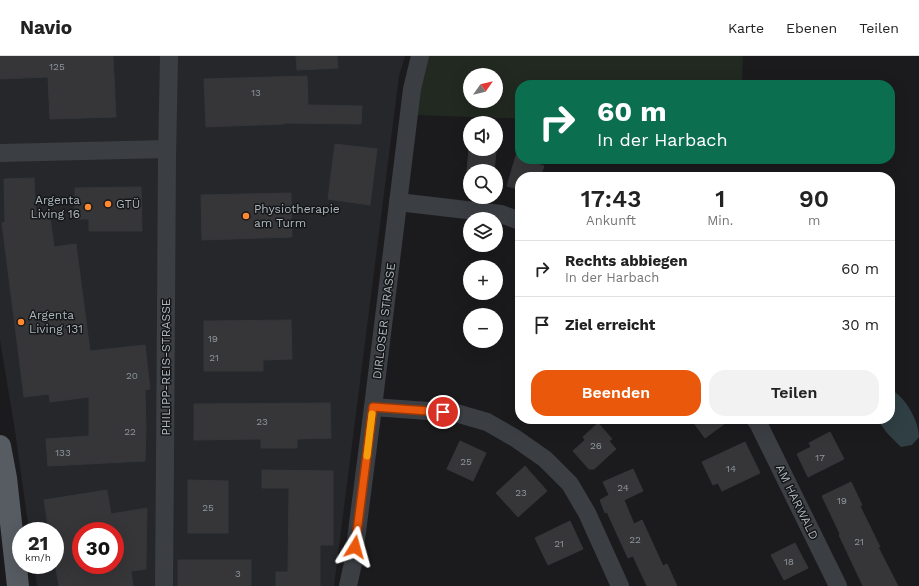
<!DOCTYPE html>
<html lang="de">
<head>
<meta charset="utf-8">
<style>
	body { margin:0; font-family:"Work Sans",sans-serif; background:#f2f2f2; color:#222; height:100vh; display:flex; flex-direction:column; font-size:15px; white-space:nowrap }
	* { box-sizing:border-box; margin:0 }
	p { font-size:13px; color:#767676 }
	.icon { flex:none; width:22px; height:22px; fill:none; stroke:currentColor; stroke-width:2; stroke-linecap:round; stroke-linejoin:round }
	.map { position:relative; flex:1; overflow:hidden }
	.drawer { position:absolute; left:515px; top:116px; width:380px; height:252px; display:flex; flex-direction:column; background:#fff; border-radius:16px; box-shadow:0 4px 16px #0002 }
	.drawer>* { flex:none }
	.guide { position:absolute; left:515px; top:24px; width:380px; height:84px; border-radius:16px; box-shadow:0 4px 16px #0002; background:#0b6e4f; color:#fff; overflow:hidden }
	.needle { width:26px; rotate:56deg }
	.controls { position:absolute; left:463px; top:12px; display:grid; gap:8px }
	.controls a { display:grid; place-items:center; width:40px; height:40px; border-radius:50%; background:#fff; box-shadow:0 4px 16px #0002; font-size:20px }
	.speed { position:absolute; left:12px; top:466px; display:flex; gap:8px; font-size:20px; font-weight:700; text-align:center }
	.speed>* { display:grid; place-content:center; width:52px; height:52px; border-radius:50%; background:#fff; box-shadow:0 4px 16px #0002; line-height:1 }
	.speed small { font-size:10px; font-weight:400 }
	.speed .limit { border:6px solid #d22; background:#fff; color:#111 }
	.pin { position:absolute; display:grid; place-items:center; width:34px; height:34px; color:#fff; margin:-17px; border:2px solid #fff; border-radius:50%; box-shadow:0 1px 4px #0007 }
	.me { position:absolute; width:44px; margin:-22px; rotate:8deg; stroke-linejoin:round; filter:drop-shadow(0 0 3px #0008) }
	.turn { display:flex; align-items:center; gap:14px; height:84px; padding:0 16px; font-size:18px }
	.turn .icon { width:52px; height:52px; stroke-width:2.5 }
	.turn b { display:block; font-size:28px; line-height:34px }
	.eta { display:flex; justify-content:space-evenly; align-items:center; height:68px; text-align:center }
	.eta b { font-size:24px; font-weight:600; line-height:28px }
	.action { display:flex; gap:8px; margin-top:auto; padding:8px 16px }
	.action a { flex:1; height:46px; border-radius:16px; background:#ea580c; color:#fff; font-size:16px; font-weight:600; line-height:46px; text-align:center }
	.action a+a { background:#f2f2f2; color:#222 }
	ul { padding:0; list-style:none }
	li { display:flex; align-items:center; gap:12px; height:56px; padding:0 16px; border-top:1px solid #e0e0e0 }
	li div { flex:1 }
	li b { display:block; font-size:15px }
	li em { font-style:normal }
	header { display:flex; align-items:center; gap:24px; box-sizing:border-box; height:56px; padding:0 20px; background:#fff; border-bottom:1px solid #e0e0e0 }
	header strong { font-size:19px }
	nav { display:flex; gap:22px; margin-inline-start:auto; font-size:14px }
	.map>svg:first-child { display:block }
	.built { fill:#26272a; fill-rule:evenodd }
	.green { fill:#212920; fill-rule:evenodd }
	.water { fill:#2f3f43 }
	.building { fill:#363639; stroke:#343639; fill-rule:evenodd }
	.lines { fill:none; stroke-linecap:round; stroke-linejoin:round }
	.minor { stroke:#3b3e43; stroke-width:18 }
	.major { stroke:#575c62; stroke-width:22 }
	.route-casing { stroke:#983908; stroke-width:10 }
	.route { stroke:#ea580c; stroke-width:7 }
	.slow { stroke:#f59e0b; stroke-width:7 }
	.poi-dot { fill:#ff8931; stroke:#151618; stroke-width:1.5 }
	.labels { text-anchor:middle; stroke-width:3; stroke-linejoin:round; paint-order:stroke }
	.number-label { font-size:10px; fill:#8e969d }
	.poi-label { font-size:12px; fill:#acb6be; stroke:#151618; text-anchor:start }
	.street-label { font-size:12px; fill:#acb6be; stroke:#151618 }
</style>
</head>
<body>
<header>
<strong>Navio</strong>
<nav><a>Karte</a><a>Ebenen</a><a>Teilen</a></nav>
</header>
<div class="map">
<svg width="919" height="530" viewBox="0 0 919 530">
	<rect width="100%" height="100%" fill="#1b1b1d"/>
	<path class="built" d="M0,0H405L399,20L334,530H37L34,509H55V475H29L15,375L0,284ZM81,475H115V509H81Z"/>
	<path class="green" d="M428,0H743L742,29H520V62H498L417,59L421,26ZM470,19H496V45H470Z"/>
	<path class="water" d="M890,333C905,340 919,365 919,381L912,389L901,391L887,377L877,363H890Z"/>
	<g class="building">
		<path d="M0,0H113L116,61L50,63L48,21L0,23Z"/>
		<path d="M296,0H337L338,12L297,14Z"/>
		<path d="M307,20L308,49L362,50L361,68L284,67V68L206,71L204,23Z"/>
		<path d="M335,88L377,93L370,149L328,143Z"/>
		<path d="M469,93L496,96L494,115H467Z"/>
		<path d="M517,96L520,97V103L544,110L540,121H520V134L507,130Z"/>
		<path d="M34,122L36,163L50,161L54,191L76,188L90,295L145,289L150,333L145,334L146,375L145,405L48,410L46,383L89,380V341L50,346L49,338L24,341L2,167L5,166L4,123Z"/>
		<path d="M141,131L142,175H89V163H75V132Z"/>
		<path d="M291,137L292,181L202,184L201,139Z"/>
		<path d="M291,264L292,303L263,304V315H204V265Z"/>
		<path d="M330,347L331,382L297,383V392H261V383L194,384V348Z"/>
		<path d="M691,363H731L705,382Z"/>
		<path d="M598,367L612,383L609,385L616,393L594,413H589L573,395L585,384L583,381Z"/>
		<path d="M830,376L844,403L808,421L797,398L811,391L809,387Z"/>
		<path d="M460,385L486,397L473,425L447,413Z"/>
		<path d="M745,386L760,417L722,435L718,427L713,429L702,406Z"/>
		<path d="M525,410L547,435L518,461L496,437Z"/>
		<path d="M633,413L643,435L624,444L634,468L642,464L663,510L667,508L677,530H647L633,500L628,502L607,456L605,457L600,444L609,439L603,426Z"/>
		<path d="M262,414L333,415V489H320V530H276V516H288L289,432H262Z"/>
		<path d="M188,424L228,425V477H188Z"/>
		<path d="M851,426L862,449L860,450L880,491H878L898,530H863L839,479L840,478L822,440Z"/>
		<path d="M107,434L111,458L147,452L146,513L131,515L133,530H59L55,507V475H49L44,444ZM81,475H115V509H81Z"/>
		<path d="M570,465L583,493L548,509L535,482Z"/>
		<path d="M795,487L808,512L784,524L771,499Z"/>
		<rect x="178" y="504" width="73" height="26"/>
	</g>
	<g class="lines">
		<g class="minor">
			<path d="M0,97L167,93"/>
			<path d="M398,146L501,158L520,165"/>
			<path d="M373,351L456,357L487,366L515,382L545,403L570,428L587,457L620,530"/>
			<path d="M755,363L758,367L838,530"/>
			<path d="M164,530L165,406L167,102L169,0"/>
			<path d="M348,530L353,507L373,351L412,33L420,0"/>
		</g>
		<path class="major" d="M0,390L6,422L18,530"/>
	</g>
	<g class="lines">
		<defs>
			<path id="route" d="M355,491L373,351L443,356"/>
		</defs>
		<use href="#route" class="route-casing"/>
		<use href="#route" class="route"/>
		<path class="slow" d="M367,400L372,358"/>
	</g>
	<g class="poi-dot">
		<circle cx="108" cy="148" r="4"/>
		<circle cx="88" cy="151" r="4"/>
		<circle cx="246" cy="160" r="4"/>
		<circle cx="21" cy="266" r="4"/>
	</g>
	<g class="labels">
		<g class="number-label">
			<text x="57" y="14">125</text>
			<text x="256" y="40">13</text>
			<text x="213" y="286">19</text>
			<text x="214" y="305">21</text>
			<text x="132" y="323">20</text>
			<text x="262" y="369">23</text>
			<text x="130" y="379">22</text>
			<text x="596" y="393">26</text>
			<text x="63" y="400">133</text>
			<text x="820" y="405">17</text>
			<text x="466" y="409">25</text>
			<text x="731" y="416">14</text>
			<text x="623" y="435">24</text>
			<text x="521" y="440">23</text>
			<text x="842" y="448">19</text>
			<text x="208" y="455">25</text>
			<text x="635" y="487">22</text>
			<text x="859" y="489">21</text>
			<text x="559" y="491">21</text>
			<text x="789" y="509">18</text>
			<text x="238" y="521">3</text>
		</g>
		<g class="poi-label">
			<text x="80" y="148" text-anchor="end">Argenta<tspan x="80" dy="14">Living 16</tspan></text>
			<text x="116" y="152">GTÜ</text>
			<text x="254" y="157">Physiotherapie<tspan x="254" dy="14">am Turm</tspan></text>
			<text x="29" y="263">Argenta<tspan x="29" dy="14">Living 131</tspan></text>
		</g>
		<g class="street-label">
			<text transform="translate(384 265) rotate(-83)" y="4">DIRLOSER STRASSE</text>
			<text transform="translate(166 311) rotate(-90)" y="4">PHILIPP-REIS-STRASSE</text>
			<text transform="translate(797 446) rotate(64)" y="4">AM HARWALD</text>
		</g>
	</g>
</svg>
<div class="controls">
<a><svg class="needle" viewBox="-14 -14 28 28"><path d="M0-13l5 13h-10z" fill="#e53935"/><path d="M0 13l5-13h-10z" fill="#767676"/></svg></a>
<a><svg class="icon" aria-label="sound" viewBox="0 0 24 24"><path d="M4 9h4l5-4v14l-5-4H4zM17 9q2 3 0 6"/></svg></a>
<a><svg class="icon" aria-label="search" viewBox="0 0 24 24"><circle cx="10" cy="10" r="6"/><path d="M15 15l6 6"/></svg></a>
<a><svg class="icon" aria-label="layers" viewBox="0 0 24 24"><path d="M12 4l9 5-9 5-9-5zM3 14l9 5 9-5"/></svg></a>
<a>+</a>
<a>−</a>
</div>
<div class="speed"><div>21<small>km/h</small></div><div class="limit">30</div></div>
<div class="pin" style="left:443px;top:356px;background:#d93025"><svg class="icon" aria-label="arrive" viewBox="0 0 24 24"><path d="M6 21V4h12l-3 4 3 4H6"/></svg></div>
<svg class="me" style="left:355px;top:491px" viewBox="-20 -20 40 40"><path d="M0-17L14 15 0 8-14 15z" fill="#ea580c" stroke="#fff" stroke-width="4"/></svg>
<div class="guide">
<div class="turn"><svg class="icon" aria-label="right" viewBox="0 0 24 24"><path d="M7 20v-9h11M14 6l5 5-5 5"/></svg><div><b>60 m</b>In der Harbach</div></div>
</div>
<section class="drawer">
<div class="eta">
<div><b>17:43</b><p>Ankunft</p></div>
<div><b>1</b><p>Min.</p></div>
<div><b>90</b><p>m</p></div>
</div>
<ul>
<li><svg class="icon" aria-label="right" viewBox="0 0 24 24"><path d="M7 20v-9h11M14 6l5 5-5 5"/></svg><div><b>Rechts abbiegen</b><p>In der Harbach</p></div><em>60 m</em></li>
<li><svg class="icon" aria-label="arrive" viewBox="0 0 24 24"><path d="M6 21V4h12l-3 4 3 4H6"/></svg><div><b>Ziel erreicht</b></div><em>30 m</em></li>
</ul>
<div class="action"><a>Beenden</a><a>Teilen</a></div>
</section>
</div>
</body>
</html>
